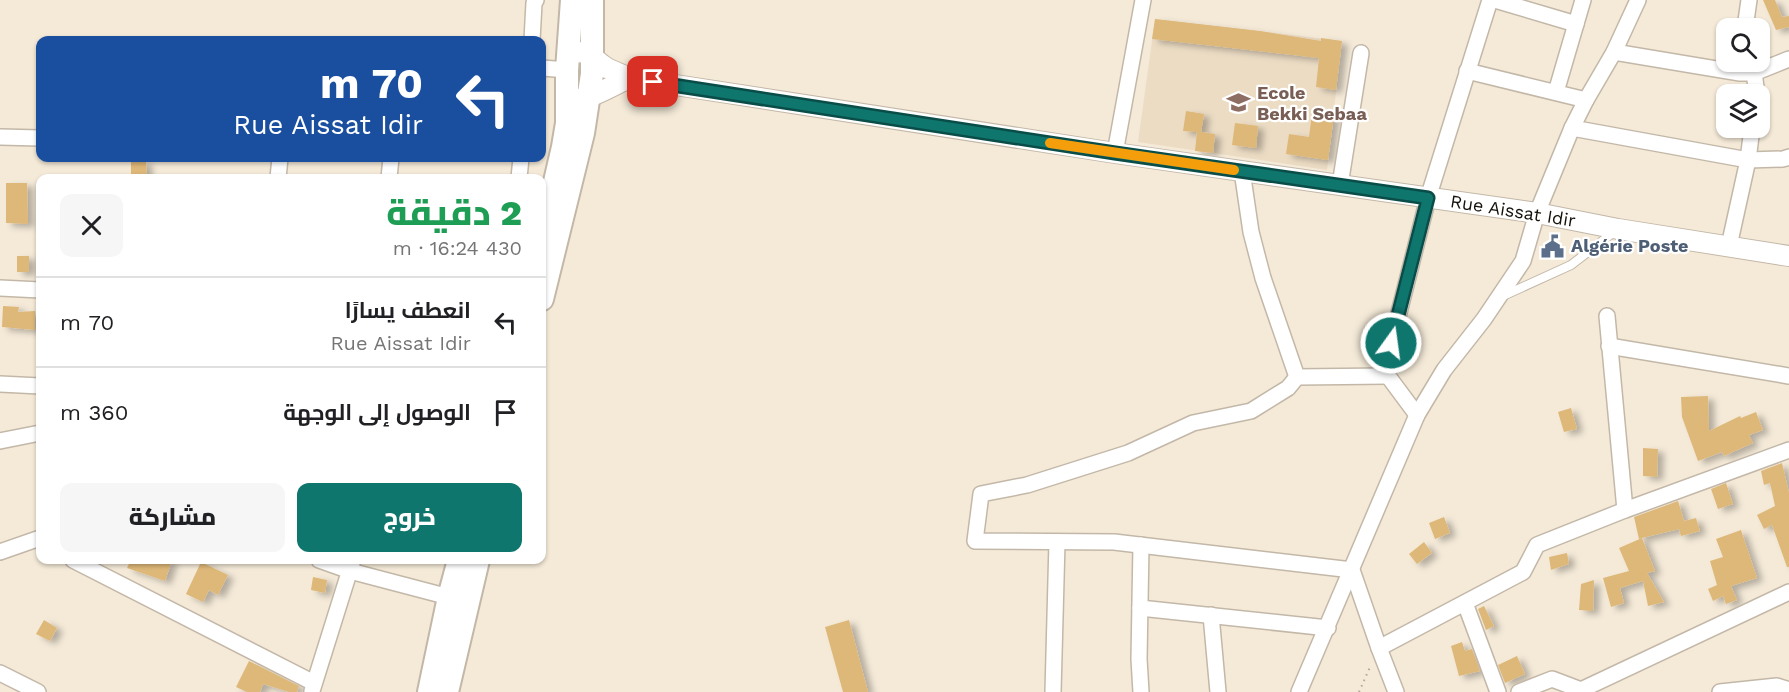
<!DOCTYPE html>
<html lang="ar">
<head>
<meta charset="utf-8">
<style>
	body { margin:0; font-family:"Work Sans",Cairo,sans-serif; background:#f6f6f6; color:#202124; direction:rtl; height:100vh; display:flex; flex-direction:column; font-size:22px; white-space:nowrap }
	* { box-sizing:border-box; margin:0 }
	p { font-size:20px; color:#757577 }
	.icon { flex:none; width:33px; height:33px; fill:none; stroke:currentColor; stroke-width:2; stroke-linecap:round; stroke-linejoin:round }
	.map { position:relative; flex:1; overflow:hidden; direction:ltr }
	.drawer { position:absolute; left:36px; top:174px; width:510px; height:390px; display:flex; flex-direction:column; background:#fff; border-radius:12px; box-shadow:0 2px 4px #0004; direction:rtl }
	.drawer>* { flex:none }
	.hud { position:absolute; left:36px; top:36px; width:510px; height:126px; border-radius:12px; box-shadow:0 2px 4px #0004; direction:rtl; background:#1a4fa0; color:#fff; overflow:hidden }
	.buttons { position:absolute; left:1716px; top:18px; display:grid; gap:12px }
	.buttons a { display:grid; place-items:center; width:54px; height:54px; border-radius:12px; background:#fff; box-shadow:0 2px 4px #0004; font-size:30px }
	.pin { position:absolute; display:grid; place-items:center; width:51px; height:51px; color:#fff; margin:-26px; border-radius:12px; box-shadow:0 3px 9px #0006 }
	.me { position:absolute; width:66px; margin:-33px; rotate:14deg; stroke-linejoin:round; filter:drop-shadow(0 0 4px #0008) }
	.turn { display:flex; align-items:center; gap:21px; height:126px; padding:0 24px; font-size:27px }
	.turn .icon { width:78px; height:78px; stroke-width:2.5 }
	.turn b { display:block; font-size:42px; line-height:51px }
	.round { display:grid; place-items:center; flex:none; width:63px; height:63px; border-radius:12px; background:#f6f6f6 }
	.headline { display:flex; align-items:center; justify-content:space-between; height:102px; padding:0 24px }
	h1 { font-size:36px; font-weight:800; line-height:45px; color:#1e9e55 }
	.cta { display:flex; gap:12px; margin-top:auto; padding:12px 24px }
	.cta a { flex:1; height:69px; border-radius:12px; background:#0f766e; color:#fff; font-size:24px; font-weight:800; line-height:69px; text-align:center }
	.cta a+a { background:#f6f6f6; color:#202124 }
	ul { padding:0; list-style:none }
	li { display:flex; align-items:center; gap:18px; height:90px; padding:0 24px; border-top:2px solid #e0e0e0 }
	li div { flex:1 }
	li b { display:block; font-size:22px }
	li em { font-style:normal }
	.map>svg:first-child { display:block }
	.built { fill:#ecdcc4 }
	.building { fill:#deb879; filter:url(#shadow) }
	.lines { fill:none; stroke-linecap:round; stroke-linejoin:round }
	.service-casing { stroke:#c3b8a8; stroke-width:10 }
	.minor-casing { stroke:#c3b8a8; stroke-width:18 }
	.tertiary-casing { stroke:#c3b8a8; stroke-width:22 }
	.secondary-casing { stroke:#c3b8a8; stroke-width:26 }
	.path { stroke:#b0a799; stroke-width:2; stroke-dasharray:1.5 4.5; stroke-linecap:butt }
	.service { stroke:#fff; stroke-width:8 }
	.minor { stroke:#fff; stroke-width:15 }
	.tertiary { stroke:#fff; stroke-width:20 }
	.secondary { stroke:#fff; stroke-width:22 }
	.route-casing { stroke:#0a4d48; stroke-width:15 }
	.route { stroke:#0f766e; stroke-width:10 }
	.slow { stroke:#f59e0b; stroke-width:10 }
	.labels { text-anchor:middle; stroke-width:4.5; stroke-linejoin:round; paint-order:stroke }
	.education-label { font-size:18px; font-weight:bold; fill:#785e54; stroke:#fff; text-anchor:start }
	.street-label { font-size:18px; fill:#14100a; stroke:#fff }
	.service-label { font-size:18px; font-weight:bold; fill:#4e5e75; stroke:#fff; text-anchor:start }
</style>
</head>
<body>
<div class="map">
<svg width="1789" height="692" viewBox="0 0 1789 692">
	<defs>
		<filter id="shadow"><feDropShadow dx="6" dy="3.5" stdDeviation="3" flood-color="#0004"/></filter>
	</defs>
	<rect width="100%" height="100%" fill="#f5ead8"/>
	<path class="built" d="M1155,19L1342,41L1327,170L1138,142Z"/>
	<g class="building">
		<path d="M1763,0H1775L1782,17L1789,16V27L1776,30Z"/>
		<path d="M1155,19L1260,31L1321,41V38L1342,41L1336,90L1316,87L1319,58L1152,39Z"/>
		<path d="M1186,111L1204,114L1201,132L1215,134L1213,153L1195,151L1197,132L1183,131Z"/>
		<path d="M1312,113L1334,115L1328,160L1286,154L1289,134L1309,137Z"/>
		<path d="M1235,123L1258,126L1256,148L1232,145Z"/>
		<path d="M131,161H146L147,178H131Z"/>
		<path d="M6,183H27L28,224L6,223Z"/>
		<rect x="17" y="256" width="12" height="16"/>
		<path d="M3,306L19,307L18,312L35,311V330L2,327Z"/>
		<path d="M1708,396L1709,431L1740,416L1741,418L1756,412L1763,430L1749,435L1753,443L1724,456L1722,452L1698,461L1682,417L1681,397Z"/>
		<path d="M1571,408L1577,429L1564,432L1558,412Z"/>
		<path d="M1643,448L1658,449L1657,477L1643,476Z"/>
		<path d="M1782,463L1789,493V567H1787L1772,525L1764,529L1757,515L1775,506L1770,483L1764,485L1761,471Z"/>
		<path d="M1726,483L1733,504L1718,509L1711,489Z"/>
		<path d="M1678,501L1684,521L1696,518L1700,531L1681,536L1679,529L1642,538L1655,571L1647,573L1664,602L1648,606L1643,581L1620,588L1624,603L1611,607L1603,578L1629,571L1619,548L1642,538L1639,539L1634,517Z"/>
		<path d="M1444,517L1450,533L1435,539L1429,523Z"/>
		<path d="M1741,530L1757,578L1731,586L1737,600L1726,604L1723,596L1713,601L1708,589L1717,585L1710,561L1723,557L1716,539Z"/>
		<path d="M1424,542L1432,553L1417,564L1409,554Z"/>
		<path d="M1567,553L1569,564L1551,570L1549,557Z"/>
		<path d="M131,560H172L165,581L127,568Z"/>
		<path d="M201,562L228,575L218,595L209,590L203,602L186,594Z"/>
		<path d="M313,577L327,580L325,593L311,590Z"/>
		<path d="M1594,580L1593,611L1579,610L1581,584Z"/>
		<path d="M1484,606L1494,626L1486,630L1478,609Z"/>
		<path d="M44,620L57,628L50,641L36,634Z"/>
		<path d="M849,620L868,692H843L825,627Z"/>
		<path d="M1462,642L1465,651L1472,649L1480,671L1459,676L1451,646Z"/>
		<path d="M1517,656L1525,674L1505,683L1498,665Z"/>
		<path d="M249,661L299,686L297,692H289L263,684L260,692H247L236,687Z"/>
	</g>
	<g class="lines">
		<defs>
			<path id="service" d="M1503,296L1571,265L1614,232"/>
			<g id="minor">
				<path d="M1495,0L1576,24"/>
				<path d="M1745,28L1749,0"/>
				<path d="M532,40L534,3L536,0"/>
				<path d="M1614,52L1740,73H1754L1789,59"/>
				<path d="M542,68L567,70"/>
				<path d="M1467,71L1586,100"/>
				<path d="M1754,73L1757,94"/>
				<path d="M1556,92L1583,0"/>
				<path d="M1572,128L1748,160L1783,159L1789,157"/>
				<path d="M0,137L40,138"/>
				<path d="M1115,153L1143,0"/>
				<path d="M1242,171L1251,232L1263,278L1297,377L1388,376"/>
				<path d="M278,178L280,158"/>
				<path d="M389,178L391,158"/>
				<path d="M519,178L521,158"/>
				<path d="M1340,185L1361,53"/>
				<path d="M1729,246L1748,160L1752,128"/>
				<path d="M0,288L40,290"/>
				<path d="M1607,316L1625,510"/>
				<path d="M1609,346L1789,376"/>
				<path d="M1297,377L1288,388L1251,411L1193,423L1128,453L1027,485L981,494L975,541L1114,542L1352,570L1379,648L1396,692"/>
				<path d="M0,384L40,386"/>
				<path d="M1417,415L1388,376L1386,364L1428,198L1490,0"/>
				<path d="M0,441L40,433"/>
				<path d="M1141,545L1139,659L1141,692"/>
				<path d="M0,552L40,538"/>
				<path d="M73,560L314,683"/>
				<path d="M319,560L350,571L449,597"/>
				<path d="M1465,603L1498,692"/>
				<path d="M1140,608L1328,628"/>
				<path d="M1211,615L1218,692"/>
				<path d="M1379,648L1523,572L1537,545L1625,510L1789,450"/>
				<path d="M0,673L38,692"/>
				<path d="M312,691L353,560"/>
				<path d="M1053,692L1057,542"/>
				<path d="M1299,692L1417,415L1444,370L1484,319L1523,261L1537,213L1572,128L1586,100L1614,52L1638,0"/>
				<path d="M1519,692L1552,679L1581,690L1789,592"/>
				<path d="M1720,692L1777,686L1789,690"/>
			</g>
			<g id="tertiary">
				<path d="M568,55C585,46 594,60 607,68C615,72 623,75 630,78L1115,153L1537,213L1618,229L1789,256"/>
				<path d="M578,99C591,99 615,84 630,78"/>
			</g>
			<g id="secondary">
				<path d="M542,238L563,147L567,123V70L572,0"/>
				<path d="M542,299L583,133L592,74V0"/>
				<path d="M429,692L449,597L459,560"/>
				<path d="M447,692L478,560"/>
			</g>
		</defs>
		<use href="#service" class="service-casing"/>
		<use href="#minor" class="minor-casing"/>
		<use href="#tertiary" class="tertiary-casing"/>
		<use href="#secondary" class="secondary-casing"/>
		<path class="path" d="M1359,692L1370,667"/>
		<use href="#service" class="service"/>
		<use href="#minor" class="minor"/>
		<use href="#tertiary" class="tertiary"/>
		<use href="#secondary" class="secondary"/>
	</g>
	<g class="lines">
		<defs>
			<path id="route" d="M653,82L1115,153L1428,198L1391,343"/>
		</defs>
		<use href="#route" class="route-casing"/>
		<use href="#route" class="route"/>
		<path class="slow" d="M1050,143L1234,170"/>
	</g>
	<defs>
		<symbol id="school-bare" viewBox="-9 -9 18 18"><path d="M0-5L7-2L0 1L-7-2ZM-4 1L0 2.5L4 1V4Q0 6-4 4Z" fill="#8d6e63" stroke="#fff" stroke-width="2.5" paint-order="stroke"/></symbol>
		<symbol id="civic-bare" viewBox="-9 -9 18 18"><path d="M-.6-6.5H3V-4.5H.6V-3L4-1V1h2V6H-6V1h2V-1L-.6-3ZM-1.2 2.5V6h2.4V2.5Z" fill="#5c6f8a" stroke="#fff" stroke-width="2.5" paint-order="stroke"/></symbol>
	</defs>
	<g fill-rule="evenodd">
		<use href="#school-bare" x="1222" y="86" width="33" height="33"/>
		<use href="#civic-bare" x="1536" y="230" width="33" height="33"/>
	</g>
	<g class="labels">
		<g class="education-label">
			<text x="1257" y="99">Ecole<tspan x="1257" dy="21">Bekki Sebaa</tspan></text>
		</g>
		<g class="street-label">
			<text transform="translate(1513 211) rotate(9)" y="6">Rue Aissat Idir</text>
		</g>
		<g class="service-label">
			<text x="1571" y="252">Algérie Poste</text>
		</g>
	</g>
</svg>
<div class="buttons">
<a><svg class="icon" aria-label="search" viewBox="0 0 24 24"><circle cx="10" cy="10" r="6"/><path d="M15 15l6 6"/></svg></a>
<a><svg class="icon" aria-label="layers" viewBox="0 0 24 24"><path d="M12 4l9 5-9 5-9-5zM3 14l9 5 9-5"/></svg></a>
</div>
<div class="pin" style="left:653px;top:82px;background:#d93025"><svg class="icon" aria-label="arrive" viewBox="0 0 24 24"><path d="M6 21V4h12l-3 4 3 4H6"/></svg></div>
<svg class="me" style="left:1391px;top:343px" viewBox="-20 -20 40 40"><circle r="17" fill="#0f766e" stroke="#fff" stroke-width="3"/><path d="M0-11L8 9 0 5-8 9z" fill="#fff"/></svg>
<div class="hud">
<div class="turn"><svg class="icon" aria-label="left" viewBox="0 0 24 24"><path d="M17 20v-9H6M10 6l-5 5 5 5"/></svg><div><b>70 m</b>Rue Aissat Idir</div></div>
</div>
<section class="drawer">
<div class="headline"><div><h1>2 دقيقة</h1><p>430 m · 16:24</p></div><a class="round"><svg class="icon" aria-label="close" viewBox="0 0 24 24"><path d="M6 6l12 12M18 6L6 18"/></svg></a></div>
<ul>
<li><svg class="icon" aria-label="left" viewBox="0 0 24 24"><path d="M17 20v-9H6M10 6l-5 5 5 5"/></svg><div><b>انعطف يسارًا</b><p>Rue Aissat Idir</p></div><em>70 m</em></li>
<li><svg class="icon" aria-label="arrive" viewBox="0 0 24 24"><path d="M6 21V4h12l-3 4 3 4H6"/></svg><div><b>الوصول إلى الوجهة</b></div><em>360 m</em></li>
</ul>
<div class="cta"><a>خروج</a><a>مشاركة</a></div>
</section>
</div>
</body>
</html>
